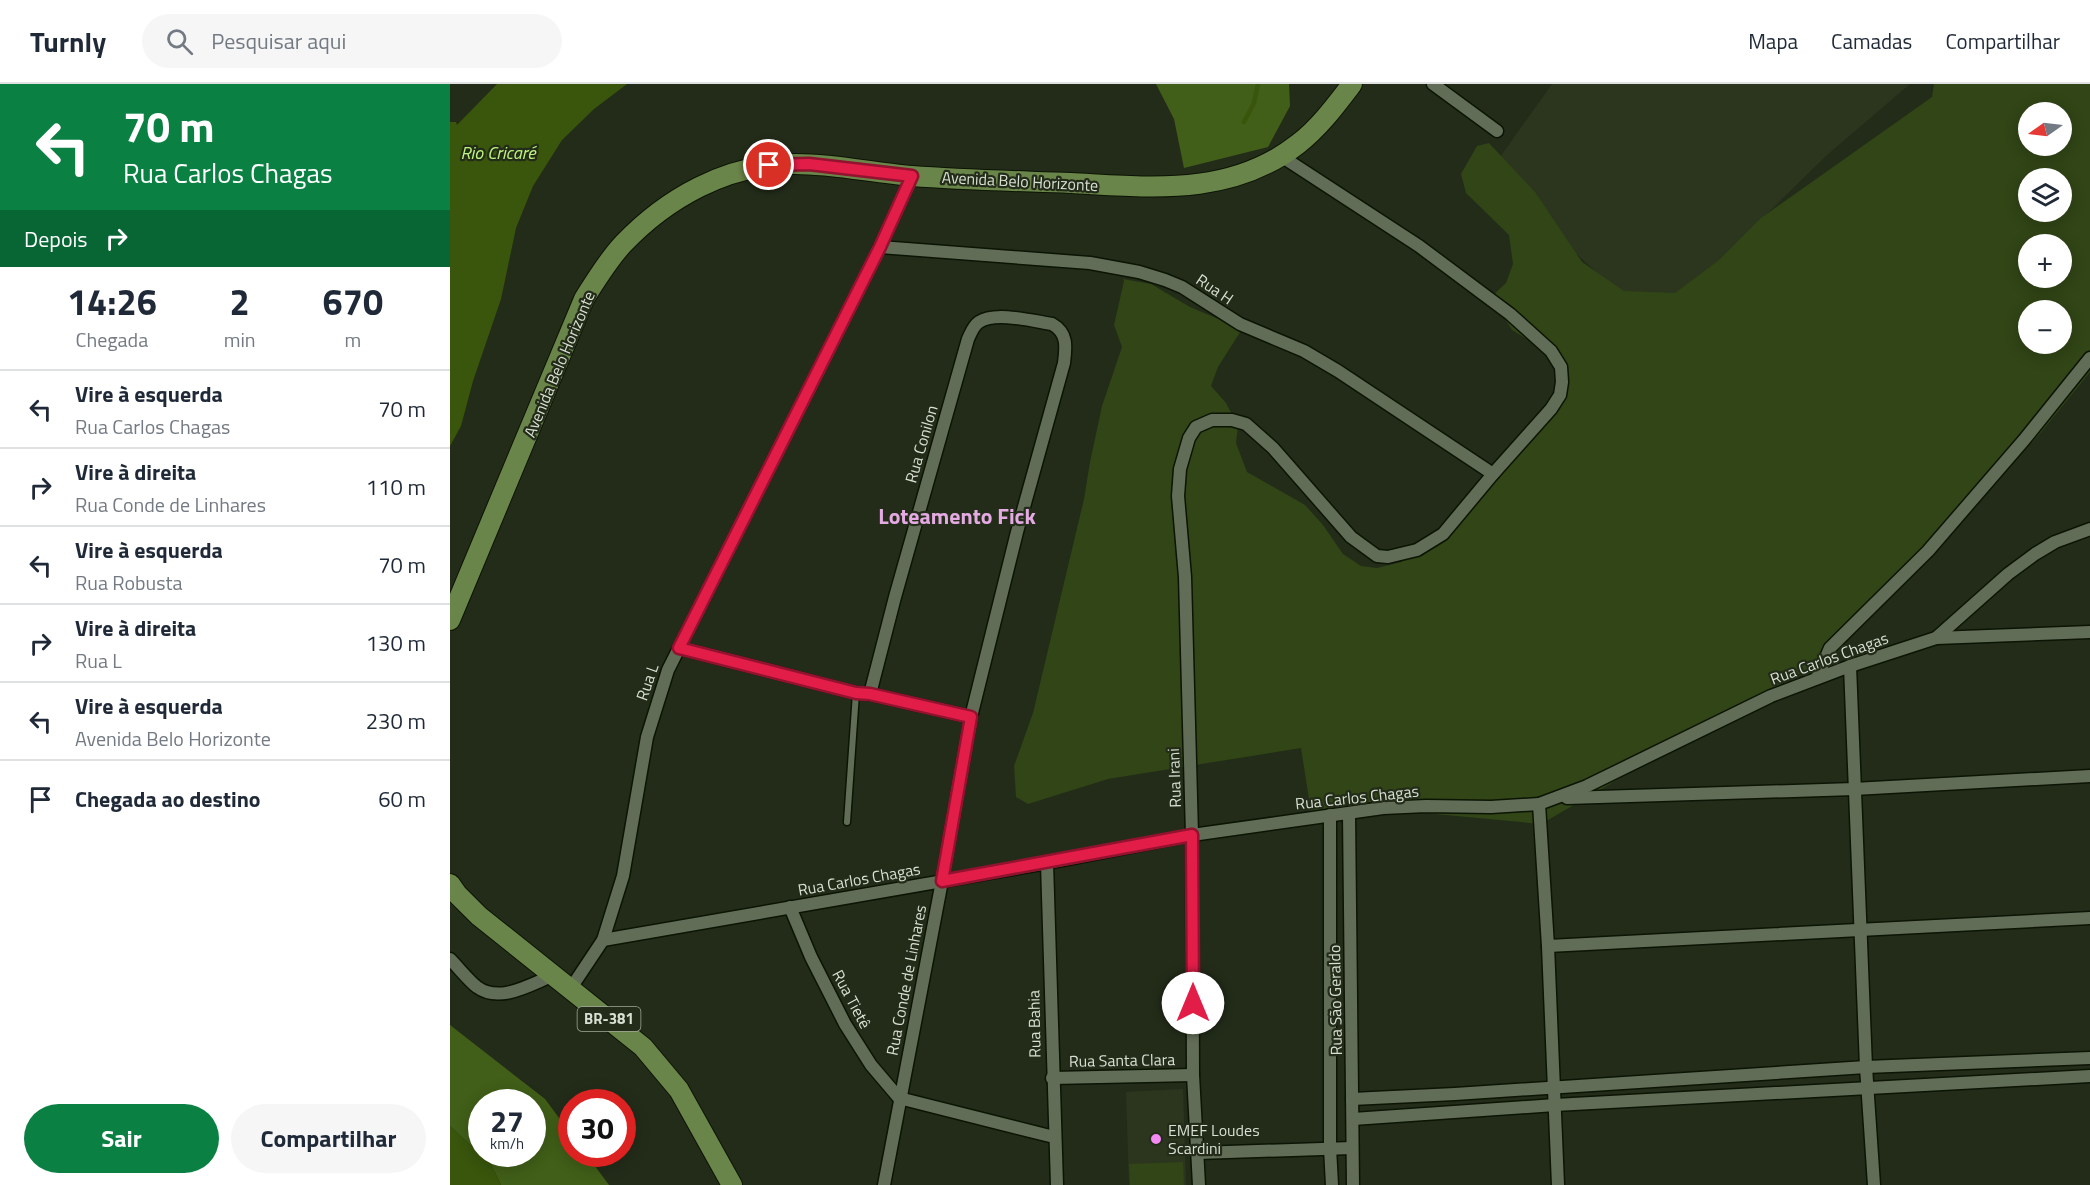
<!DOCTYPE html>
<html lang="pt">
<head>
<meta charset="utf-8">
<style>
	body { margin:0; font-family:"Titillium Web",sans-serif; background:#f6f6f7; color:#1f2937; height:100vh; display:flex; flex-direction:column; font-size:22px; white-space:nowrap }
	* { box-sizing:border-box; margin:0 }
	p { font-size:20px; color:#747a83 }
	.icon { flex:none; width:33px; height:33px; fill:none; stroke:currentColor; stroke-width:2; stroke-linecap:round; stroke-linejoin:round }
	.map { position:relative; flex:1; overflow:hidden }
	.side { display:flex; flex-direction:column; background:#fff; width:450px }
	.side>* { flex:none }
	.top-card { background:#0b8043; color:#fff; overflow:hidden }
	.needle { width:39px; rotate:256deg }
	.fabs { position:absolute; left:1568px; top:18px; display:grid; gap:12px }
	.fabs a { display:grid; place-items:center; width:54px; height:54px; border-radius:50%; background:#fff; box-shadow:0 3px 15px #0003; font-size:30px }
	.speed { position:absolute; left:18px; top:1005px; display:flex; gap:12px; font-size:30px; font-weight:700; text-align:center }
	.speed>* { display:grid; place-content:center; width:78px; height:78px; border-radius:50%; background:#fff; box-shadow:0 3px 15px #0003; line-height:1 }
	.speed small { font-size:15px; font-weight:400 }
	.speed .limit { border:9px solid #d22; background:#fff; color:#111 }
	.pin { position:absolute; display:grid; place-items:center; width:51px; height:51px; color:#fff; margin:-26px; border:3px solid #fff; border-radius:50%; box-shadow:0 2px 6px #0007 }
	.me { position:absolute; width:66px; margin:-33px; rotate:0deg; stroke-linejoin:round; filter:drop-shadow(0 0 4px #0008) }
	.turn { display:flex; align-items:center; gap:21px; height:126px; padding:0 24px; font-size:27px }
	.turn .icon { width:78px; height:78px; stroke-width:2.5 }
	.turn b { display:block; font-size:42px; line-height:51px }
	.then { display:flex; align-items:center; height:57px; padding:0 24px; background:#0003; gap:12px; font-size:22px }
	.eta { display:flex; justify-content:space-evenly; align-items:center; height:102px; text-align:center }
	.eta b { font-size:36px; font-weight:700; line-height:42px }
	.action { display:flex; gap:12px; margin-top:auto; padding:12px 24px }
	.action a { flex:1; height:69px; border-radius:36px; background:#0b8043; color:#fff; font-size:24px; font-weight:700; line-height:69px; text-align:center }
	.action a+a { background:#f6f6f7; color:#1f2937 }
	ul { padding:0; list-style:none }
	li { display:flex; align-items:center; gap:18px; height:78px; padding:0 24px; border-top:2px solid #e0e1e3 }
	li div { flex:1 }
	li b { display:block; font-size:22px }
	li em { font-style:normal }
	header { display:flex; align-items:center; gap:36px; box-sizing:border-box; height:84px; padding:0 30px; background:#fff; border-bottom:2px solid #e0e1e3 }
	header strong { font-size:28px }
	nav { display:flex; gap:33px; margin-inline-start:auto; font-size:21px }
	.search { width:420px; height:54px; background:#f6f6f7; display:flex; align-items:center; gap:15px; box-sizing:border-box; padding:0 21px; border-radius:33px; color:#747a83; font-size:22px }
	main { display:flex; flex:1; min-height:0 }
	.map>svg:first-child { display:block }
	.built { fill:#2c361e }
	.green { fill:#314516; fill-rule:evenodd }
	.forest { fill:#415f18 }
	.water { fill:#39560c }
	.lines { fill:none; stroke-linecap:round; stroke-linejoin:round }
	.stream { stroke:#39560c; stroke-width:4.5 }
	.service-casing { stroke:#0c1404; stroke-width:9 }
	.minor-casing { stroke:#0c1404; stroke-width:15 }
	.primary-casing { stroke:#0c1404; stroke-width:22 }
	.service { stroke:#626d57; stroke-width:6 }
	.minor { stroke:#626d57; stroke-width:12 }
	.primary { stroke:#6a8549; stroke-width:20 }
	.route-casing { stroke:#92132f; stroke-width:15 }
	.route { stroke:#e11d48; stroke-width:10 }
	.poi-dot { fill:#f38af2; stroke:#232c19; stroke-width:2 }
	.labels { text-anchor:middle; stroke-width:4.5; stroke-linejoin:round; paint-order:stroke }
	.shield { fill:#232c19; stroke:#a2a99b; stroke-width:1.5 }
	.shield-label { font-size:15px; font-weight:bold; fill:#d8dfd3 }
	.street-label { font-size:16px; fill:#d8dfd3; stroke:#232c19 }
	.poi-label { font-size:16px; fill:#d8dfd3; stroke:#232c19; text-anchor:start }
	.water-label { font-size:18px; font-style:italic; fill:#bef47e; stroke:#232c19 }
	.district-label { font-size:22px; font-weight:bold; fill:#e4aae2; stroke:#232c19 }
</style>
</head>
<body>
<header>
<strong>Turnly</strong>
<div class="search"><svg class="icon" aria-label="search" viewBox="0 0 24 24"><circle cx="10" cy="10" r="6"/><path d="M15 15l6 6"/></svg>Pesquisar aqui</div>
<nav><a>Mapa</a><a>Camadas</a><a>Compartilhar</a></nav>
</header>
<main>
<section class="side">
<div class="top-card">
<div class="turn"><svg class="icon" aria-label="left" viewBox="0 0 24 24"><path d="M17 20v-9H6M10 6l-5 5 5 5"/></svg><div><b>70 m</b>Rua Carlos Chagas</div></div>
<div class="then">Depois<svg class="icon" aria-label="right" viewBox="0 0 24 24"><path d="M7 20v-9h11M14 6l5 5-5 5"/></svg></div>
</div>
<div class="eta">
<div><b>14:26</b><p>Chegada</p></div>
<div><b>2</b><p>min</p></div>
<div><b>670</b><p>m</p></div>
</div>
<ul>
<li><svg class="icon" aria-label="left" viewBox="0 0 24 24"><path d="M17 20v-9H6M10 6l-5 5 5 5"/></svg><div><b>Vire à esquerda</b><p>Rua Carlos Chagas</p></div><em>70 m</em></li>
<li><svg class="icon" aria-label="right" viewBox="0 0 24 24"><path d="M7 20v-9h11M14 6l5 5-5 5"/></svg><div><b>Vire à direita</b><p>Rua Conde de Linhares</p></div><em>110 m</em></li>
<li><svg class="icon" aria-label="left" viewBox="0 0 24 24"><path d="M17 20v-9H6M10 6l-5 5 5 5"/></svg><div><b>Vire à esquerda</b><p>Rua Robusta</p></div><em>70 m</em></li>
<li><svg class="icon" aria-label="right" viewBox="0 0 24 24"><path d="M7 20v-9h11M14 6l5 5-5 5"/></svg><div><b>Vire à direita</b><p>Rua L</p></div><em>130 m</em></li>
<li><svg class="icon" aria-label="left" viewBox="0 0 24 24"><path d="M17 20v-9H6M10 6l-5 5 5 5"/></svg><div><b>Vire à esquerda</b><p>Avenida Belo Horizonte</p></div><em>230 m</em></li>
<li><svg class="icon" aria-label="arrive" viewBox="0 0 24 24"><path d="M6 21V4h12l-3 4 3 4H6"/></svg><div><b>Chegada ao destino</b></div><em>60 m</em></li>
</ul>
<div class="action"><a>Sair</a><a>Compartilhar</a></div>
</section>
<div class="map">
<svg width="1640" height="1101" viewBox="0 0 1640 1101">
	<rect width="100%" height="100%" fill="#232c19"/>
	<g class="built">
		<path d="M1102,0H1460L1377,71L1204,240L1038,90Z"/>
		<path d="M733,1005L736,1101H679L676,1008Z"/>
	</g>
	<g class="green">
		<path d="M1484,0H1640V288L1592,347L1509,441L1405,544L1388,568L1091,740L953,727L919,718L899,719L861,728L851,664L658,695L578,720L566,713L564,682L583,629L634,415L640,378L652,322L672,263L664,241L674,197L673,195L701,200L740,223L792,245L768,283L761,302L776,319L788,342L786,359L797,388L855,421L873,441L893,470L911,482L927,484L951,478L995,447L1111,312V288L1095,266L1062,246L1041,213L1056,199L1063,180L1059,151L1016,109L1011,90L1027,62L1039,59L1085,108L1132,178L1174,207L1225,209L1269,176L1311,134L1482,13ZM1578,28H1611V62H1578ZM1578,94H1611V128H1578ZM1578,160H1611V194H1578ZM1578,226H1611V260H1578Z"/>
		<path d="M733,1078L734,1101H680L679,1080Z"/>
	</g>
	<g class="forest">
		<path d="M706,0H839L840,22L818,63L734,84L724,35Z"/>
		<path d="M0,941L95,1015L121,1050L122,1070H136L159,1101H51L37,1072L33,1070H82V1018H32L31,1069L18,1059L0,1042Z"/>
	</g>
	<g class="water">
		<path d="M47,0H177L144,25L112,56L83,102L66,144L51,215L23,297L11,342L0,362V38H6L7,41Z"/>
		<path d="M0,1042L18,1059L37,1072L51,1101H0Z"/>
	</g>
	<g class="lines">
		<path class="stream" d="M794,38L804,19L808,0"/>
		<defs>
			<path id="service" d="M397,738L406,609"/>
			<g id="minor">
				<path d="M983,0L1047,47"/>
				<path d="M430,163L640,179L689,188L715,196L732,203L790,240L854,267L888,287L1043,390"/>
				<path d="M1486,554L1640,548"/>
				<path d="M229,564L406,609L420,610L521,633"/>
				<path d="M1400,582L1416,983L1424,1101"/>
				<path d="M1367,594L1380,564L1478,467L1574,356L1640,274"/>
				<path d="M420,610L445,513L518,255C521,249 523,242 529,238C545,227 583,237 602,240C618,249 616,263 614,279L567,448L521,633L492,797L434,1101"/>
				<path d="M1117,714L1404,705L1640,692"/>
				<path d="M1089,720L1098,862L1108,1101"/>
				<path d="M899,730L903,1101"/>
				<path d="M880,731V1064L882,1101"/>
				<path d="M597,779L607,1101"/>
				<path d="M340,823L361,873L395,940L421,981L449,1014L604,1053"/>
				<path d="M153,856L597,779L742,751L933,724L976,722L1041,723L1089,720L1137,702L1321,612L1400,582L1486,554L1558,490L1585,470L1605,458L1640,445"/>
				<path d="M1098,862L1640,834"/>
				<path d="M0,875C9,884 17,895 27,903C50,920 81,900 104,891"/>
				<path d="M121,904L153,856L173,792L197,653L218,586L430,163L462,92"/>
				<path d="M602,994L743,991"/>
				<path d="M902,1015L1005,1010L1416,983L1640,974"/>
				<path d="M903,1035L1105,1021L1640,992"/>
				<path d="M748,1069L902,1064"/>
				<path d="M749,1101L743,991L742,751L735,493L728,412L730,385L739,354L746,343L762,336H782L796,340L823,364L901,453L927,472L938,473L967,466L993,450L1043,390L1101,325L1110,311L1112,298L1111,283L1101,267L1060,230L969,162L831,72"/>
			</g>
			<g id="primary">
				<path d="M0,536L134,215C146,196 158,176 173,160C217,114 276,81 340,80C381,79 422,89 462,92C515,96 568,97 621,99C701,103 780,113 848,60C869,44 886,21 902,0"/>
				<path d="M0,800L7,810L29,832L193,963L229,1006L282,1101"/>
			</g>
		</defs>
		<use href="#service" class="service-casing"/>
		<use href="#minor" class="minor-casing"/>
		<use href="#primary" class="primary-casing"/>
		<use href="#service" class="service"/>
		<use href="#minor" class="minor"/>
		<use href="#primary" class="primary"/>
	</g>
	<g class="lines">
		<defs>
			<path id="route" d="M319,81L359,80L462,92L430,163L229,564L406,609L420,610L521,633L492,797L742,751L743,919"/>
		</defs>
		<use href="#route" class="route-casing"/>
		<use href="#route" class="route"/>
	</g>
	<circle class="poi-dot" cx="706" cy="1055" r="6"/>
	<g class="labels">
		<rect class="shield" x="127.5" y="923" width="63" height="24" rx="4.5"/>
		<g class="shield-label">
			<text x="159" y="940">BR-381</text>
		</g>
		<g class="street-label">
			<text transform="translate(570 97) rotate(3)" y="6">Avenida Belo Horizonte</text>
			<text transform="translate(765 205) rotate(34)" y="6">Rua H</text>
			<text transform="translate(109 280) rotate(-67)" y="6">Avenida Belo Horizonte</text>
			<text transform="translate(471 360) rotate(-74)" y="6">Rua Conilon</text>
			<text transform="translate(1379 574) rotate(-20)" y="6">Rua Carlos Chagas</text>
			<text transform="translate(197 598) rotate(-71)" y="6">Rua L</text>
			<text transform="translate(724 694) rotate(-92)" y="6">Rua Irani</text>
			<text transform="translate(907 713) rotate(-6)" y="6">Rua Carlos Chagas</text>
			<text transform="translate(409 795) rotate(-10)" y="6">Rua Carlos Chagas</text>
			<text transform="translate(456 896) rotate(-79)" y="6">Rua Conde de Linhares</text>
			<text transform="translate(402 915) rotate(62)" y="6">Rua Tietê</text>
			<text transform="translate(885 916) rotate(-91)" y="6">Rua São Geraldo</text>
			<text transform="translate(584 940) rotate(-91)" y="6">Rua Bahia</text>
			<text transform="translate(672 976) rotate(-1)" y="6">Rua Santa Clara</text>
		</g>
		<g class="poi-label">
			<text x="718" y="1052">EMEF Loudes<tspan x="718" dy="18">Scardini</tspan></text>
		</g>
		<g class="water-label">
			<text x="48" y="75">Rio Cricaré</text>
		</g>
		<g class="district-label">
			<text x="507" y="440">Loteamento Fick</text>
		</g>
	</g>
</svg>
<div class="fabs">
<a><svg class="needle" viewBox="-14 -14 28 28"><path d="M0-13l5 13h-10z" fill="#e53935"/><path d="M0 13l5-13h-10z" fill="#747a83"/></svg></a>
<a><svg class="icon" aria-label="layers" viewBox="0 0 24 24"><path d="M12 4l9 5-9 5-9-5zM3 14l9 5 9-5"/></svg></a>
<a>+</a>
<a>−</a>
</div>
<div class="speed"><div>27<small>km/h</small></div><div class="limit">30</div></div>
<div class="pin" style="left:319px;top:81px;background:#d93025"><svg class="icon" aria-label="arrive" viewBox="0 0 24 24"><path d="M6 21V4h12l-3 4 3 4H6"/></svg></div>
<svg class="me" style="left:743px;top:919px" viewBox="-20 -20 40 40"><circle r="19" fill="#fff"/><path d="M0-13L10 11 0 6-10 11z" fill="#e11d48"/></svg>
</div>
</main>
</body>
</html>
